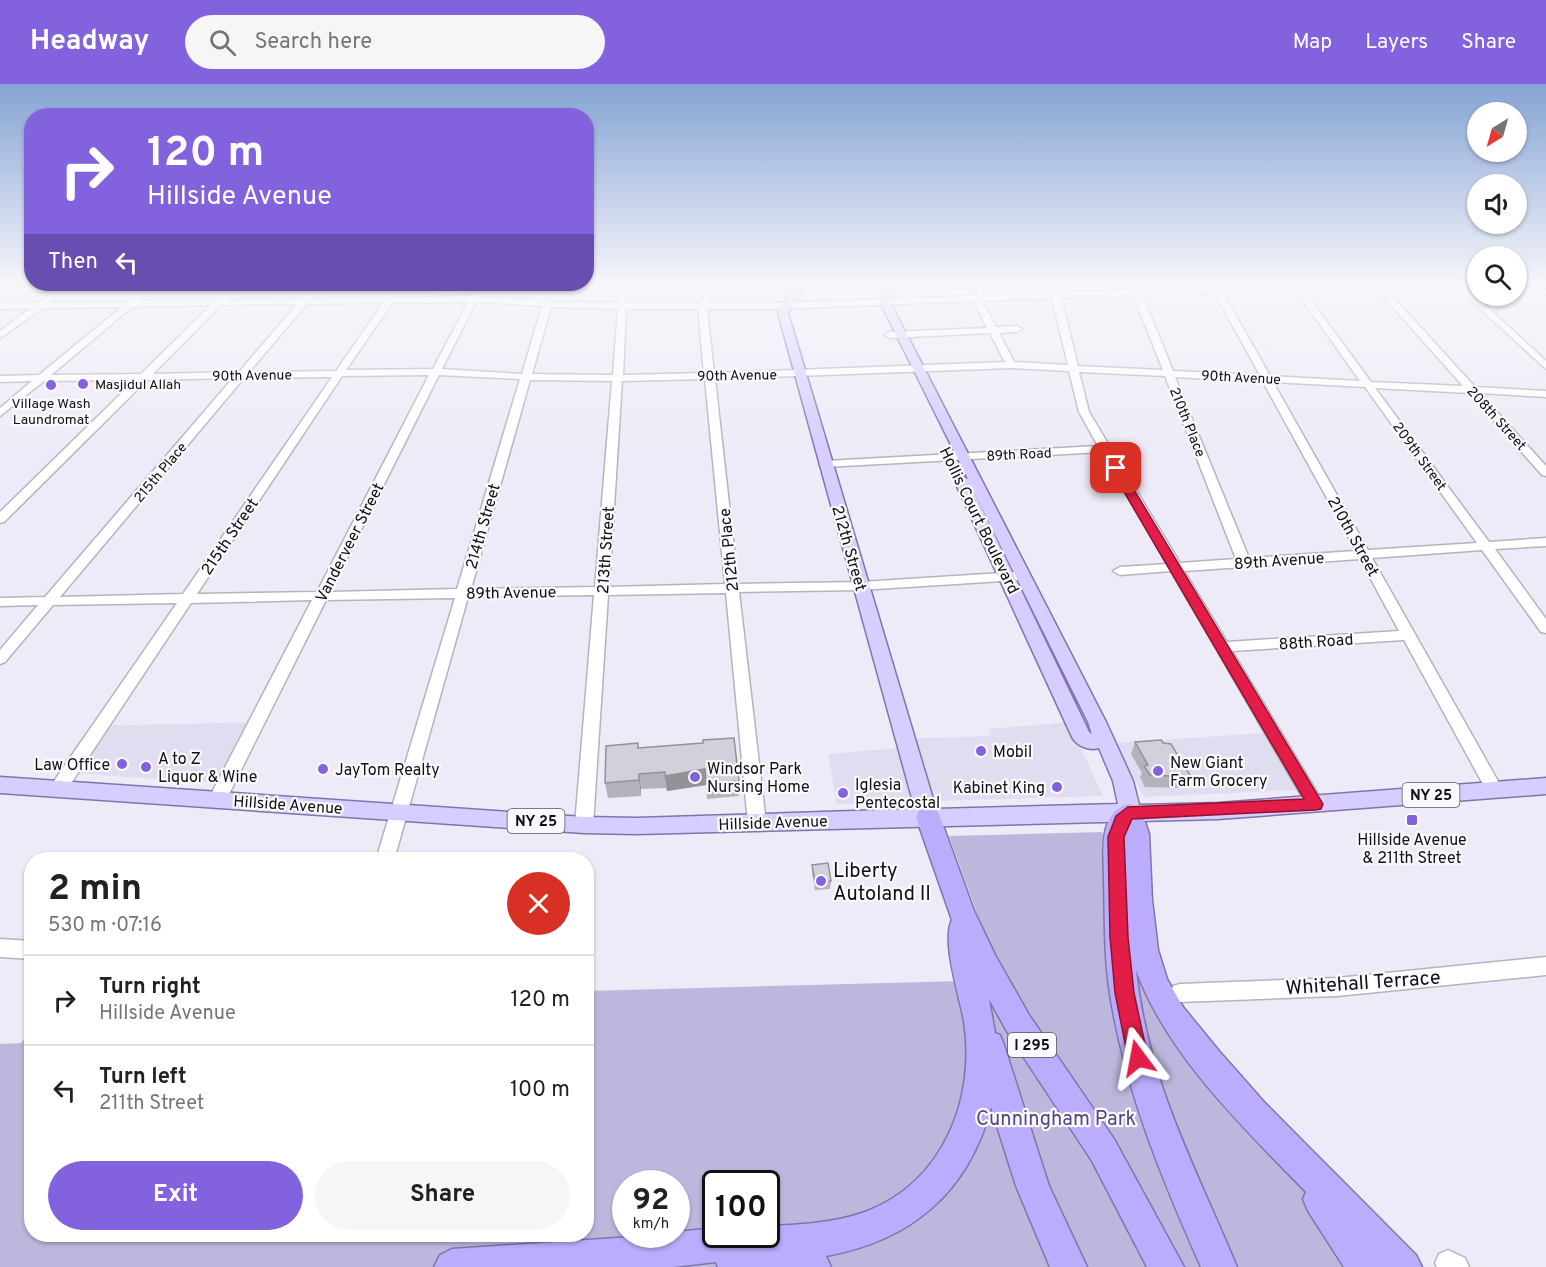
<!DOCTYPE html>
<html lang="en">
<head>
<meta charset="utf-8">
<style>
	body { margin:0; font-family:Overpass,sans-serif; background:#f6f6f6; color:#202124; height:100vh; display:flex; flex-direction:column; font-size:22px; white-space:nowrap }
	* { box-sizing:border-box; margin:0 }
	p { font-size:20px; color:#757577 }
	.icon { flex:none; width:33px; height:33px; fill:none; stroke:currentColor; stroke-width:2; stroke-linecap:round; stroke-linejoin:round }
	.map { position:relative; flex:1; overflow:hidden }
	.panel { position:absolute; left:24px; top:768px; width:570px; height:390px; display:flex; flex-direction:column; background:#fff; border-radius:24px; box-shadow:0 2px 4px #0004 }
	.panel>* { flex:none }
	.guide { position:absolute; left:24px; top:24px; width:570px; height:183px; border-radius:24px; box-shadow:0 2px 4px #0004; background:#8362dd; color:#fff; overflow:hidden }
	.needle { width:39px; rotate:217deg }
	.controls { position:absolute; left:1467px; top:18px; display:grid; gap:12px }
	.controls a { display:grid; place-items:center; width:60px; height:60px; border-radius:50%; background:#fff; box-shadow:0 2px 4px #0004; font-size:30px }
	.speed { position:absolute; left:612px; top:1086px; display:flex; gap:12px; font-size:30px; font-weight:700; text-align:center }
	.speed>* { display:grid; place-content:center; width:78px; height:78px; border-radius:50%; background:#fff; box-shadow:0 2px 4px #0004; line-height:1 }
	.speed small { font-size:15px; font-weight:400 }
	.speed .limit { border:3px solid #111; border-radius:9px; background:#fff; color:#111 }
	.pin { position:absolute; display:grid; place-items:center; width:51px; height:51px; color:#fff; margin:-26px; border-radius:12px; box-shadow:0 3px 9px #0006 }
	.me { position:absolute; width:66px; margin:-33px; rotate:347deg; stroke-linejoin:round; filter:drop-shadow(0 0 4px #0008) }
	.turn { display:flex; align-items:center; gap:21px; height:126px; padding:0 24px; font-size:27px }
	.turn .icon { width:78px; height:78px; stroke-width:2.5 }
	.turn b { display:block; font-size:42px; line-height:51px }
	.then { display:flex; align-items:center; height:57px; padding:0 24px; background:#0003; gap:12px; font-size:22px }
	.round { display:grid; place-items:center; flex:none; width:63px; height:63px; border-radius:32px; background:#f6f6f6 }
	.summary { display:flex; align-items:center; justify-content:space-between; height:102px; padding:0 24px }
	h1 { font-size:36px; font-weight:700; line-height:45px }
	.primary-button { display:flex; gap:12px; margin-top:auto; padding:12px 24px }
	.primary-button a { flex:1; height:69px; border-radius:36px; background:#8362dd; color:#fff; font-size:24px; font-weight:700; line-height:69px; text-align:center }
	.primary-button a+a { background:#f6f6f6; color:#202124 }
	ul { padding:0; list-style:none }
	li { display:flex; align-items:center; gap:18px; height:90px; padding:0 24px; border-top:2px solid #e0e0e0 }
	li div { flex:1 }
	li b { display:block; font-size:22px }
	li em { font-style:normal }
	header { display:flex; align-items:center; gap:36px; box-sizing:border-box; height:84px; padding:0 30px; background:#8362dd; color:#fff }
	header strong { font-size:28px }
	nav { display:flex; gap:33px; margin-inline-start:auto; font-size:21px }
	.search { width:420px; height:54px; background:#f6f6f6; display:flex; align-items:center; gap:15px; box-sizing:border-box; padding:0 21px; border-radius:33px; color:#757577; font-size:22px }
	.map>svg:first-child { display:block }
	.built { fill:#e0ddf0 }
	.green { fill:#bdb7dd; fill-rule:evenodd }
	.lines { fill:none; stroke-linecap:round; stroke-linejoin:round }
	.minor-casing { stroke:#b4b3be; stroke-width:3 }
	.major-casing { stroke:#8075ab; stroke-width:3 }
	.highway-casing { stroke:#8075ab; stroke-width:3 }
	.minor { fill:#fff; fill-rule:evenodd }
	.major { fill:#d7cdfe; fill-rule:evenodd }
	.highway { fill:#bcacfd; fill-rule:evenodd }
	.wall { fill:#b4b3bc }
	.shaded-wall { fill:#929299 }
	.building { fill:#d1d0db; stroke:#929299; stroke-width:1.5 }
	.route { fill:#e11d48; stroke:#92132f; stroke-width:1.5 }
	.poi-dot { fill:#8362dd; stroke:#fafafe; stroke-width:2 }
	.labels { text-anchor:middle; stroke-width:4.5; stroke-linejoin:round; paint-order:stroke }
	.far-street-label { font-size:14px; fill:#101013; stroke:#fafafe }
	.far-poi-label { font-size:14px; fill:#101013; stroke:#fafafe; text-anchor:start }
	.shield { fill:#fafafe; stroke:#56565a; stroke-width:1.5 }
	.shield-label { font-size:15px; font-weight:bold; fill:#101013 }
	.street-label { font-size:16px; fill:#101013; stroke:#fafafe }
	.poi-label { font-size:16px; fill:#101013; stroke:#fafafe; text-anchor:start }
	.near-poi-label { font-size:20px; fill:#101013; stroke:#fafafe; text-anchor:start }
	.near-street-label { font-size:20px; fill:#101013; stroke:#fafafe }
	.near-park-label { font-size:20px; fill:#534681; stroke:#fafafe }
</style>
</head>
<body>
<header>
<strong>Headway</strong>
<div class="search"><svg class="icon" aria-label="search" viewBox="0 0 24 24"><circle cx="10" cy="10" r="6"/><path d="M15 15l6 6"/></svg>Search here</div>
<nav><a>Map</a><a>Layers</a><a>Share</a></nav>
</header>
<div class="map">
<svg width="1546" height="1183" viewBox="0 0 1546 1183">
	<rect width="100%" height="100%" fill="#edebf7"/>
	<g class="built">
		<path d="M264,638L234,700L57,688L90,642Z"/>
		<path d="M1069,638L1103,712L837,720L828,670L899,664L896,655L992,652L989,645Z"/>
		<path d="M1264,649L1297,706L1144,713L1116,659Z"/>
	</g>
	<path class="green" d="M1102,748L1146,899L1394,1183H0V960L21,959L25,954H31L32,1150H586L587,907L1001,896L949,752ZM626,1100H676V1150H626ZM716,1100H766V1150H716Z"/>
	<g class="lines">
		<defs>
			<g id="minor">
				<path d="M635,199H643L624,219H700L715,199H723L708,219H777L973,212V199H981L982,211L1051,209L1049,199H1057L1059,208L1131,206L1129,199H1137L1140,205L1211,203L1209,199H1217L1219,202L1290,199L1454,201L1453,199L1470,202L1469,206L1546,277V285L1460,206L1383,202L1475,303L1546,307V313L1480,309L1546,382V392L1542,391L1469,309L1375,304L1489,458L1546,454V462L1495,465L1546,535V549L1541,548L1482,466L1372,474L1503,706L1501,711L1495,712L1489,711L1404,556L1232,567L1324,720L1321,725L1315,727L1309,725L1171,487L1120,491L1113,487L1120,483L1167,480L1102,368L825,383L819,380L825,377L1098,362L1079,328L1069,287L1011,284L715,295L738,500L861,498L1019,488L1026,492L1019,496L861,506L739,508L766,739L763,744L757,746L751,744L748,739L726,509L608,511L593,741L590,746L584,748L578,746L575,741L594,511L468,513L394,776H376L455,514L326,516L226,716L223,721L217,723L211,721L208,716L312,516L191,519L64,710L58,711L52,710L50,705L52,700L177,519L53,521L5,578L0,580V566L38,521L0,522V514L45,513L233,294L147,296L4,438L0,439V428L135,296L44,297L0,332V324L32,297L0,298V292L39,291L122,223L43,224L0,254V247L31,224L0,225V219H39L65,200H74L50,219L128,218L150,200H158L138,217L217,216L234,200H242L227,216L302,215L315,200H323L311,215L386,214L396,200H404L395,214L470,212L477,200H485L479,213L531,216L551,200H559L541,217L615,219ZM1374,202L1463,302L1371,298L1302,204ZM1294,204L1360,297L1270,292L1222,207ZM1214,208L1260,291L1173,287L1142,210ZM1133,211L1163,286L1078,282L1061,214ZM1052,214L1068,281L1014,278L999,249L1017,248L1022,245L1017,242L996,243L982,217ZM974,217L987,244L890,248L885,251L890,254L990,249L1005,278L714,289L707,225H777ZM468,218L433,285L346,286L392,219ZM476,218L542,222L522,290L442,285ZM383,219L336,287L249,288L307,220ZM297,220L239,288L153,290L221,221ZM211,221L141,290L51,291L132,223ZM551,223L618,225L613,291L532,290ZM626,225H698L704,289L623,291ZM1079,288L1165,292L1236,475L1180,479L1089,328ZM429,291L317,508L197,510L342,292ZM439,291L520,295L457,505L330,508ZM332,293L183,510L60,513L244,294ZM1175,293L1263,298L1356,467L1249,474ZM705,295L725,500L609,503L622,297ZM530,296L612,297L595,503L471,505ZM1273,298L1365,303L1477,459L1368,466ZM1360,475L1399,547L1227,558L1184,487Z"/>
				<path d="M772,199H800L803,201L799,203Z"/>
				<path d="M1516,203L1546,204V210L1516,209Z"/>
				<path d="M0,855L32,857V875L0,873Z"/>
				<path d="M1546,873V891L1337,912L1180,918L1173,916L1170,909L1173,902L1180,900L1337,894Z"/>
				<path d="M1448,1166L1465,1174L1469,1183H1437L1435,1179L1439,1170Z"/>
			</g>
			<g id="major">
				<path d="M796,199H806L788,229L936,725L1118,720L1113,697L1099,664C1089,667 1077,662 1072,653L954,396L961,392L968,395L880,218L889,199H899L890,218L1106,638L1133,697L1139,721L1218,719L1546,694V710L1218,735L637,750L584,749L0,709V693L584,733L637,734L915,725L778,229ZM973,406L1088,638L1092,650L1089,648Z"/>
				<path d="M1535,199H1546V206Z"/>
			</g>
			<g id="highway">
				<path d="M1128,720L1137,722L1142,729L1149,750L1152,816L1158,866L1167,895L1183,923L1219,967L1264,1018L1416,1171L1422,1183H1344L1308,1127L1303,1115L1306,1108C1244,1044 1167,971 1136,886C1148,998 1195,1082 1237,1183H1201C1162,1095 1125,1006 1110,910C1104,873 1105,834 1104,796C1104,770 1097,730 1128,720Z"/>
				<path d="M928,724L937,726L940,733L974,827L995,871L1029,931L1114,1055L1184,1183H1147L1092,1077L1009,951L989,915L995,949L1000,951L1004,961L1049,1102L1087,1183H1050L1016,1102L991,1023C969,1108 911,1157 826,1172L831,1183H718L716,1178L673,1183H434L440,1171L452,1165L676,1150V1148L716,1144V1150H766V1142C799,1141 834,1139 865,1128C943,1099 976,1015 964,938C960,913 941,857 952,836L916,733L919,726Z"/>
			</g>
		</defs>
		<use href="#minor" class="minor-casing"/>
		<use href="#major" class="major-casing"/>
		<use href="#highway" class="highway-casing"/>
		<use href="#minor" class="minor"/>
		<use href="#major" class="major"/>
		<use href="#highway" class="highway"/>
	</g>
	<g class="wall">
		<path d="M1135,658L1163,659L1191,693L1186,704L1145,703L1140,693L1142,689L1131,670Z"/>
		<path d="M638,659V664L739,697V712L707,715L706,701L667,707L666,704L641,705V712L608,714L605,699Z"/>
		<path d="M812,781L831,797L830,805L815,806L812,788Z"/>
	</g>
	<g class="shaded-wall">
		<path d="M705,685L706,701L667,707L665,692Z"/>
		<path d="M639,690L641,705V712L639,696Z"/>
	</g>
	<g class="building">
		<path d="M734,654L739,697L706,699L705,685L665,692V688L639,690V696L605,699L606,662L638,659V664L703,659V656Z"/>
		<path d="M1161,656L1163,659L1171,660L1191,693L1150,691L1144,682L1148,681L1135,658Z"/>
		<path d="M828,779L831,797L815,798L812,781Z"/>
	</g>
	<linearGradient id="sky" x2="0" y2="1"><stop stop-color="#85a3d4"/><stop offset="0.55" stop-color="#f7f6fb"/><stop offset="1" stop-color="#f7f6fb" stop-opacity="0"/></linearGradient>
	<rect width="1546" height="364" fill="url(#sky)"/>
	<path class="route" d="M1116,380L1121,384L1323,720L1321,725L1315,726L1132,735L1124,753L1128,853L1134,909L1148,974L1145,981L1138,984L1131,981L1128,974L1115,909L1110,853L1108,753L1116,732L1128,723L1304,715L1110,384Z"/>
	<g class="poi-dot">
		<circle cx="83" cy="300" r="6"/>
		<circle cx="51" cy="301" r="6"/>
		<circle cx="981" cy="667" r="6"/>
		<circle cx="122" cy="680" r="6"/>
		<circle cx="146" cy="683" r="6"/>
		<circle cx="323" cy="685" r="6"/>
		<circle cx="1158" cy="687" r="6"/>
		<circle cx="695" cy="693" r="6"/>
		<circle cx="1057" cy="703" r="6"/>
		<circle cx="843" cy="709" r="6"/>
		<rect x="1406" y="730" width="12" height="12" rx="3"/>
		<circle cx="821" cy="797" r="6"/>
	</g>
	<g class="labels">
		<g class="far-street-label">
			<text transform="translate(252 291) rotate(-1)" y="5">90th Avenue</text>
			<text transform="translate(737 291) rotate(-1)" y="5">90th Avenue</text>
			<text transform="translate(1241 293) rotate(3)" y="5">90th Avenue</text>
			<text transform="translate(1497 334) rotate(48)" y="5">208th Street</text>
			<text transform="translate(1188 338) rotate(68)" y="5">210th Place</text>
			<text transform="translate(1019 370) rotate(-3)" y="5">89th Road</text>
			<text transform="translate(1420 372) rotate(54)" y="5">209th Street</text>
			<text transform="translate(160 388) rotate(-50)" y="5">215th Place</text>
		</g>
		<g class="far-poi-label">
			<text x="95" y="305">Masjidul Allah</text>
			<text x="51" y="324" text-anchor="middle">Village Wash<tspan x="51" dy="16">Laundromat</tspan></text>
		</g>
		<g class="shield">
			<rect x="1402.5" y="699" width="57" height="24" rx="4.5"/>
			<rect x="507.5" y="725" width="57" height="24" rx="4.5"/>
			<rect x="1008" y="949" width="48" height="24" rx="4.5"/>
		</g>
		<g class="shield-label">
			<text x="1431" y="716">NY 25</text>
			<text x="536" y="742">NY 25</text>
			<text x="1032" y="966">I 295</text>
		</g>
		<g class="street-label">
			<text transform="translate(980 436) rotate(64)" y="6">Hollis Court Boulevard</text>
			<text transform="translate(482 442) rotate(-74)" y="6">214th Street</text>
			<text transform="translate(229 452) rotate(-56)" y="6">215th Street</text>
			<text transform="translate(1354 452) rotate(61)" y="6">210th Street</text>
			<text transform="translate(349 458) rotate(-63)" y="6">Vanderveer Street</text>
			<text transform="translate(850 464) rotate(74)" y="6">212th Street</text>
			<text transform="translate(605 466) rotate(-86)" y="6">213th Street</text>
			<text transform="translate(728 466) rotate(-96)" y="6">212th Place</text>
			<text transform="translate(1279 476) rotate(-4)" y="6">89th Avenue</text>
			<text transform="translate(511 508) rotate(-1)" y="6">89th Avenue</text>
			<text transform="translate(1316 557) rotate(-4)" y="6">88th Road</text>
			<text transform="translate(288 720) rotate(4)" y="6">Hillside Avenue</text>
			<text transform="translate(773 738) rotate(-2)" y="6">Hillside Avenue</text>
		</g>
		<g class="poi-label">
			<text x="993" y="673">Mobil</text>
			<text x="158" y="680">A to Z<tspan x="158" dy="18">Liquor &amp; Wine</tspan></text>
			<text x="1170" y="684">New Giant<tspan x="1170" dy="18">Farm Grocery</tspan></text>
			<text x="110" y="686" text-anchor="end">Law Office</text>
			<text x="707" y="690">Windsor Park<tspan x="707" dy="18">Nursing Home</tspan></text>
			<text x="335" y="691">JayTom Realty</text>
			<text x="855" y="706">Iglesia<tspan x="855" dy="18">Pentecostal</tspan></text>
			<text x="1045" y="709" text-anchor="end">Kabinet King</text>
			<text x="1412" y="761" text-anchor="middle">Hillside Avenue<tspan x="1412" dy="18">&amp; 211th Street</tspan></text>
		</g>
		<g class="near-poi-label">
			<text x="833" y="793">Liberty<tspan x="833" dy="23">Autoland II</tspan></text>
		</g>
		<g class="near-street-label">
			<text transform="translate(1363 898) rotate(-4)" y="7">Whitehall Terrace</text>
		</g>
		<g class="near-park-label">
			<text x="1056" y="1041">Cunningham Park</text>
		</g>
	</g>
</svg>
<div class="controls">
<a><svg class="needle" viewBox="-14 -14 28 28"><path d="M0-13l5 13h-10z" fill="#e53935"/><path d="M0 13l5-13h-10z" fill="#757577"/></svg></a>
<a><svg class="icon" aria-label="sound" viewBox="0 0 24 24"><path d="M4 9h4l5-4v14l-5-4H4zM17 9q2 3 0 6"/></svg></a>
<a><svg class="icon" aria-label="search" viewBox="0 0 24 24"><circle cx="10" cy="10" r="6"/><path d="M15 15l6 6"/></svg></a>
</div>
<div class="speed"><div>92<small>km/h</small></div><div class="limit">100</div></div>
<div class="pin" style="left:1116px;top:384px;background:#d93025"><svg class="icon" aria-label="arrive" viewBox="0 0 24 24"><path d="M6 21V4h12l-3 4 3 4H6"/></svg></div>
<svg class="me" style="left:1138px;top:974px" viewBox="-20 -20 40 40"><path d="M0-17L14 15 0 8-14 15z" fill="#e11d48" stroke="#fff" stroke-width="4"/></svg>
<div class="guide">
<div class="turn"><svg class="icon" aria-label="right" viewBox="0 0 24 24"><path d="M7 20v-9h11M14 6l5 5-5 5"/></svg><div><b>120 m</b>Hillside Avenue</div></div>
<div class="then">Then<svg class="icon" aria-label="left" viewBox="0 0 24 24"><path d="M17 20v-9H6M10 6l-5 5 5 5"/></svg></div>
</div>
<section class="panel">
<div class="summary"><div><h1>2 min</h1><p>530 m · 07:16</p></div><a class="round" style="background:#d93025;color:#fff"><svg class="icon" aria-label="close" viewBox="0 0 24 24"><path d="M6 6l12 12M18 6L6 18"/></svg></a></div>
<ul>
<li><svg class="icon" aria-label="right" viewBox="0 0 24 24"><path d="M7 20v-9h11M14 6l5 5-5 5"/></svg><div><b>Turn right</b><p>Hillside Avenue</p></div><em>120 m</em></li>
<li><svg class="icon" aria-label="left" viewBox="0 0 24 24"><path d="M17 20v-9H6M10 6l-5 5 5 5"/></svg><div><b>Turn left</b><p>211th Street</p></div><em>100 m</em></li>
</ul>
<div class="primary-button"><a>Exit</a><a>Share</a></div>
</section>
</div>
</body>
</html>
